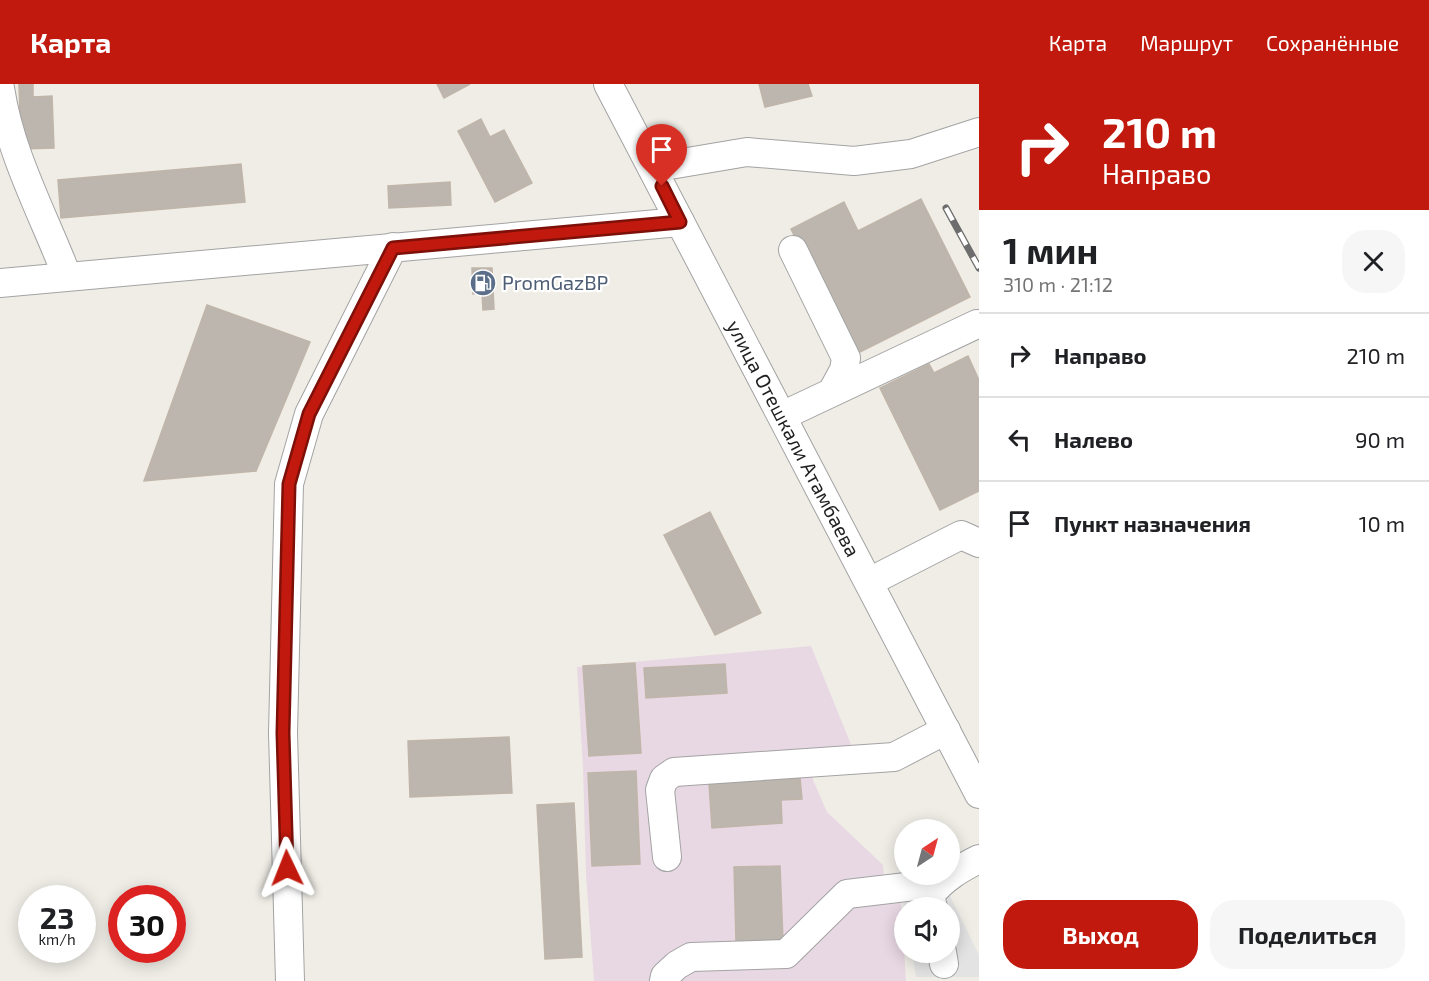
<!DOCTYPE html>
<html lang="ru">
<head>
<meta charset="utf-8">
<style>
	body { margin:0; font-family:"Exo 2",sans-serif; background:#f6f6f6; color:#202124; height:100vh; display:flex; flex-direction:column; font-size:22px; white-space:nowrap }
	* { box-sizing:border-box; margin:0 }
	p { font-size:20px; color:#757577 }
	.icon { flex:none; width:33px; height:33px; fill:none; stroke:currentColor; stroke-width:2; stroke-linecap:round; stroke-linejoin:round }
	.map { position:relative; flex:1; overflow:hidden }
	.sheet { display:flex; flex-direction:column; background:#fff; width:450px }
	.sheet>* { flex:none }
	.banner { background:#c1190d; color:#fff; overflow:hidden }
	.needle { width:39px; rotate:36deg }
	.tools { position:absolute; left:894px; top:735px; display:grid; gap:12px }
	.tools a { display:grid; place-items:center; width:66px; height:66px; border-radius:50%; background:#fff; box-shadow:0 3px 15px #0003; font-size:30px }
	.speed { position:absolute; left:18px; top:801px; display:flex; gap:12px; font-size:30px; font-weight:700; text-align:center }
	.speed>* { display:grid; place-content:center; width:78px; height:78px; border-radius:50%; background:#fff; box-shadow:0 3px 15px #0003; line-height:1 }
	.speed small { font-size:15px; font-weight:400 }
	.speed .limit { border:9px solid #d22; background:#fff; color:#111 }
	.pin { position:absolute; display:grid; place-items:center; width:51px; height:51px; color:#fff; margin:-62px -26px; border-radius:50% 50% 50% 0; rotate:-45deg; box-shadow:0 0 6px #0007 }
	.pin .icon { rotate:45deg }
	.me { position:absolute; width:66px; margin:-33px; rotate:358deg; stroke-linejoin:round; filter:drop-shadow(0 0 4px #0008) }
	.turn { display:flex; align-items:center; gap:21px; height:126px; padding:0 24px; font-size:27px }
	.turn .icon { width:78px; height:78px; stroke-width:2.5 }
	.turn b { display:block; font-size:42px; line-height:51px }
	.round { display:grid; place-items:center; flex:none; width:63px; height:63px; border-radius:24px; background:#f6f6f6 }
	.overview { display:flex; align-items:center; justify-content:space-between; height:102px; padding:0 24px }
	h1 { font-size:36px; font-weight:700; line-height:45px }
	.button { display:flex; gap:12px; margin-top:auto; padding:12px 24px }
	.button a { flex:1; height:69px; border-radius:24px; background:#c1190d; color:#fff; font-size:24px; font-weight:700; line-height:69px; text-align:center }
	.button a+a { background:#f6f6f6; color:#202124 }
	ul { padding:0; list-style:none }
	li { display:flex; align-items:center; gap:18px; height:84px; padding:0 24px; border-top:2px solid #e0e0e0 }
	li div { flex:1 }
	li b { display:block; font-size:22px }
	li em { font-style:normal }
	header { display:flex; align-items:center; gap:36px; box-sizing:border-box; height:84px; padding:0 30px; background:#c1190d; color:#fff }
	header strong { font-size:28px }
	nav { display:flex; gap:33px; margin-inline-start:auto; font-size:21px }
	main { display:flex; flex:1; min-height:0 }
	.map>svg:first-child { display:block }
	.industrial { fill:#e8d8e4 }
	.parking { fill:#e3e3e3 }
	.building { fill:#bcb6af; stroke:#c0b5a9; stroke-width:1.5 }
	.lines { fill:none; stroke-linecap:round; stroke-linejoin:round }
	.minor-casing { stroke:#a3a3a3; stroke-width:30 }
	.minor { stroke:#fff; stroke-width:28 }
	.rail-casing { stroke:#6d6d6d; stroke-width:7 }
	.rail { stroke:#fff; stroke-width:4.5; stroke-dasharray:14; stroke-linecap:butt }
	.route-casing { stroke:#7d1008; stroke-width:15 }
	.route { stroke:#c1190d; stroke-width:10 }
	.labels { text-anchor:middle; stroke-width:4.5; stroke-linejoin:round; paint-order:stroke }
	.service-label { font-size:20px; fill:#4e5e75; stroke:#fff; text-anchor:start }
	.street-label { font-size:20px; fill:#1f1f1f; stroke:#fff }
</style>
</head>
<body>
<header>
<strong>Карта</strong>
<nav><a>Карта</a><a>Маршрут</a><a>Сохранённые</a></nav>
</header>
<main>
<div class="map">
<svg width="979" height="897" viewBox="0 0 979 897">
	<rect width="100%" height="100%" fill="#efede6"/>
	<path class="industrial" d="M811,562L852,663L811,666L813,696L827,728L883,781L886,819L901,818L906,897H594L586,791L583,684L577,583Z"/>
	<path class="parking" d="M950,812L979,871V893H916L912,869L950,868V824H904V826L903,819Z"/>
	<g class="building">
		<path d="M19,0H33V13L52,12L54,64L21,65Z"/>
		<path d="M437,0H470L444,14Z"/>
		<path d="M759,0H808L812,12L765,23Z"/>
		<path d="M481,35L490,53L504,46L532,99L495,118L458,47Z"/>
		<path d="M241,80L245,118L61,134L58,96Z"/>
		<path d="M450,98L451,121L389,124L388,102Z"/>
		<path d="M921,115L970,213L854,271L791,145L844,118L858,147Z"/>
		<path d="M472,184H492L494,225L483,226L482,209L473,210Z"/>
		<path d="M207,221L310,258L256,387L144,397Z"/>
		<path d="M968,272L979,296V407L940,426L880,304L929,280L934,289Z"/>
		<path d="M710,428L761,529L715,551L664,451Z"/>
		<path d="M635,579L641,669L589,672L583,582Z"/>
		<path d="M725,580L727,609L646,614L644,584Z"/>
		<path d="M509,653L512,709L410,713L408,657Z"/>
		<path d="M636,687L640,780L592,782L588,689Z"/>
		<path d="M800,694L802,715L781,716L782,739L712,744L709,700Z"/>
		<path d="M574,719L582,873L545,875L537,721Z"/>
		<path d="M780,782L783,857L736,858L734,783Z"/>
	</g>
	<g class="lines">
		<defs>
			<g id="minor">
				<path id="s1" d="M608,0L979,710"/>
				<path d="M0,4C10,70 43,130 67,192"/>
				<path d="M652,84L747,68L854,77L911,70L979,48"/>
				<path d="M793,166L846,274L844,286L832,308"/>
				<path d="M0,199L680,138"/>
				<path d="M782,332L977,240"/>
				<path d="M869,498L961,451L979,459"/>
				<path d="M667,773L660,706L664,695L674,688L894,673L946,646"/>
				<path d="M933,824L930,811C944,794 959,785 979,775"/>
				<path d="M942,868L944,880"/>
				<path d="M290,897L283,649L289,400L309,330L393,163"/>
				<path d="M664,897L665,892L677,881L691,873L786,870L847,810L940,799"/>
			</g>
		</defs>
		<use href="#minor" class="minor-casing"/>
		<use href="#minor" class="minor"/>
		<defs>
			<path id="rail" d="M946,124L979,184"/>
		</defs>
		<use href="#rail" class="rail-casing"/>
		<use href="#rail" class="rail"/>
	</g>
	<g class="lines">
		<defs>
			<path id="route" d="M287,784L283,649L289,400L309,330L393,164L680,138L662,102"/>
		</defs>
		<use href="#route" class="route-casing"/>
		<use href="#route" class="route"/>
	</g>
	<defs>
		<symbol id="fuel-disc" viewBox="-11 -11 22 22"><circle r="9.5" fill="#5c6f8a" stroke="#fff"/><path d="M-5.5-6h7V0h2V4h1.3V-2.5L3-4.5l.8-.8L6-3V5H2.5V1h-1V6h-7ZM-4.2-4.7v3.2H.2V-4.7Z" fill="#fff"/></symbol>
	</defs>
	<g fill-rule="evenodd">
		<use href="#fuel-disc" x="468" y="184" width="30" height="30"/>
	</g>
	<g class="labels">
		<g class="service-label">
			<text x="502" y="206">PromGazBP</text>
		</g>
		<g class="street-label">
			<text dy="7" stroke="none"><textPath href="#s1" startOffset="400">улица Отешкали Атамбаева</textPath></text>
		</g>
	</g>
</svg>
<div class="tools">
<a><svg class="needle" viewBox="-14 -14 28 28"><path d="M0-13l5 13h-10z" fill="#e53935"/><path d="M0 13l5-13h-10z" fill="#757577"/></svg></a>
<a><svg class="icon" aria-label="sound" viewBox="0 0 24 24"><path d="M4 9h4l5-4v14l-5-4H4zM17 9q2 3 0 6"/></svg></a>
</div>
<div class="speed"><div>23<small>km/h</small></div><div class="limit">30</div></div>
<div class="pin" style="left:662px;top:102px;background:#d93025"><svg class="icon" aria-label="arrive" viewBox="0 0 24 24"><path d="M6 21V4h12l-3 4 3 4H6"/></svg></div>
<svg class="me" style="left:287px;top:784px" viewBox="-20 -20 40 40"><path d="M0-17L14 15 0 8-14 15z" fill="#c1190d" stroke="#fff" stroke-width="4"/></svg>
</div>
<section class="sheet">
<div class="banner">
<div class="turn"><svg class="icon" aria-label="right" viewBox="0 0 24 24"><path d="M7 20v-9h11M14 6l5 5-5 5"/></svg><div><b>210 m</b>Направо</div></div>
</div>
<div class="overview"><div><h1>1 мин</h1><p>310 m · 21:12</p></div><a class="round"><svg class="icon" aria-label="close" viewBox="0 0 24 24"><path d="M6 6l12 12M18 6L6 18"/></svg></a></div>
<ul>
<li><svg class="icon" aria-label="right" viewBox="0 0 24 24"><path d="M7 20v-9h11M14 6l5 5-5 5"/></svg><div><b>Направо</b></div><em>210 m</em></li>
<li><svg class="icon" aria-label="left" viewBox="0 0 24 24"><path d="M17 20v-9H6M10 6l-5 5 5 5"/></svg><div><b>Налево</b></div><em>90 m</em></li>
<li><svg class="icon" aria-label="arrive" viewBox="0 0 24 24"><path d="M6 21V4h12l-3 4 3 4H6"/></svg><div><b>Пункт назначения</b></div><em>10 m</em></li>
</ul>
<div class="button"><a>Выход</a><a>Поделиться</a></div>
</section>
</main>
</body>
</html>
